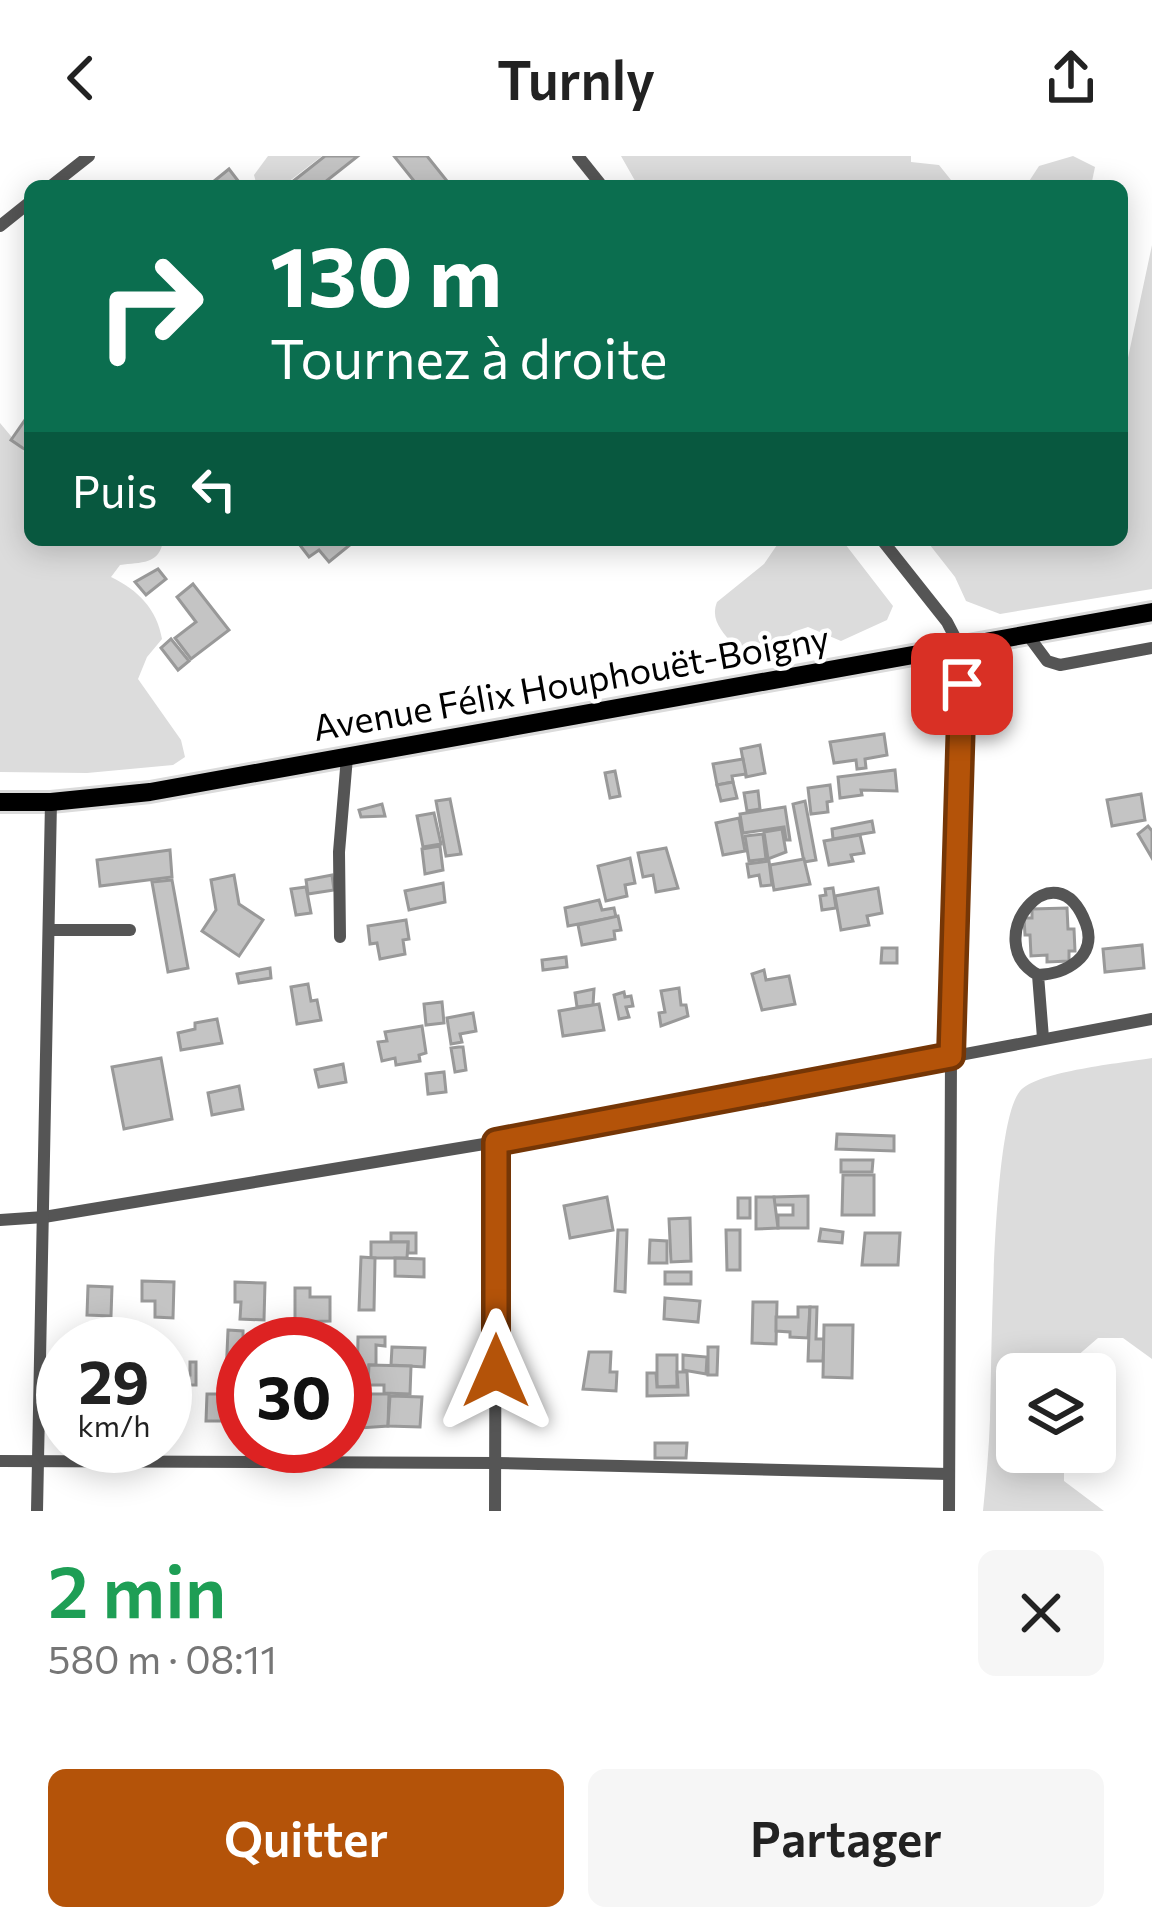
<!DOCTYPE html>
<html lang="fr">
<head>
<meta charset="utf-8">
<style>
	body { margin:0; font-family:Commissioner,sans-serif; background:#f6f6f6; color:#222; height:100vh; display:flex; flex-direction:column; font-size:45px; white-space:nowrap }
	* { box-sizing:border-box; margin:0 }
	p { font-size:39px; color:#767676 }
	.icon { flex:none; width:66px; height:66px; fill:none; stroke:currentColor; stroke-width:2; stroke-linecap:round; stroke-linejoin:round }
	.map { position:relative; height:1355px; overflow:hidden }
	.sheet { display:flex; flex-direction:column; background:#fff; flex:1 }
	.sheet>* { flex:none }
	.guide { position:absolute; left:24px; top:24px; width:1104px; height:366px; border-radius:18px; box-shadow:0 6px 30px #0003; background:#0b6e4f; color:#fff; overflow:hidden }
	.buttons { position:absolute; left:996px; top:1197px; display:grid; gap:24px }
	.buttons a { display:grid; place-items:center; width:120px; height:120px; border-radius:18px; background:#fff; box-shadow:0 6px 30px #0003; font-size:60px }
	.speed { position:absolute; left:36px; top:1161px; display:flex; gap:24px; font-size:60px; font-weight:700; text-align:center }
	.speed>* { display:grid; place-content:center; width:156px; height:156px; border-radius:50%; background:#fff; box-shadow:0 6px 30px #0003; line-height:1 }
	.speed small { font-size:30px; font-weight:400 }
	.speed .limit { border:18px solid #d22; background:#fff; color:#111 }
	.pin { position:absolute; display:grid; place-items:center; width:102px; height:102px; color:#fff; margin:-51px; border-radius:24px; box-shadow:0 6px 18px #0006 }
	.me { position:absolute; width:132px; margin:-66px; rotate:0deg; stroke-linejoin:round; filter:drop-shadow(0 0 9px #0008) }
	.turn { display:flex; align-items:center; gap:42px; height:252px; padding:0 48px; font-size:54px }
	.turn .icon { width:156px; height:156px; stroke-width:2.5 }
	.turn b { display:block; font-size:84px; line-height:102px }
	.then { display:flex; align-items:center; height:114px; padding:0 48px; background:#0003; gap:24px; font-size:45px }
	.round { display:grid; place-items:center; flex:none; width:126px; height:126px; border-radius:18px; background:#f6f6f6 }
	.summary { display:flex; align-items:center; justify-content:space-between; height:204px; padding:0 48px }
	h1 { font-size:72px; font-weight:600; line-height:90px; color:#1e9e55 }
	.button { display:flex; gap:24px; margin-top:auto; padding:24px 48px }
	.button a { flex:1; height:138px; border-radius:18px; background:#b45309; color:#fff; font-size:48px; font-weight:600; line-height:138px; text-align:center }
	.button a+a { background:#f6f6f6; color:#222 }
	header { display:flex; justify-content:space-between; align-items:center; height:156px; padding:0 48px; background:#fff; font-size:54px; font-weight:600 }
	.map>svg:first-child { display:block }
	.green { fill:#dcdcdc }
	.building { fill:#c4c4c4; stroke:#999; stroke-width:3 }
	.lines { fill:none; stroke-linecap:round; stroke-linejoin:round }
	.highway-casing { stroke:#dbdbdb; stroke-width:24 }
	.minor { stroke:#555; stroke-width:12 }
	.highway { stroke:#000; stroke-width:18 }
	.route-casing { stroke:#753606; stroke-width:30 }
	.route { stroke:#b45309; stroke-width:21 }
	.labels { text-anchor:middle; stroke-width:9; stroke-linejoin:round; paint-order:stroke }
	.street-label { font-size:36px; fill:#000; stroke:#fff }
</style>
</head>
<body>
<header><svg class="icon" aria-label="back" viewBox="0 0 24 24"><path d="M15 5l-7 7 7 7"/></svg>Turnly<svg class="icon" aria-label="share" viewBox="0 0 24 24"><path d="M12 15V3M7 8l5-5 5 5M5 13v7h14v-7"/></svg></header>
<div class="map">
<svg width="1152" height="1355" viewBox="0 0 1152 1355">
	<rect width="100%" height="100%" fill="#fff"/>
	<g class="green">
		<path d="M268,0H322L283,30H257L254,19Z"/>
		<path d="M621,0H911V6L939,9L955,29L638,30Z"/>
		<path d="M1073,0L1095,11L1091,30H1026L1039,10Z"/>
		<path d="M1152,89V433L1000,458L966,445L955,421L926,384H1122V230Z"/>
		<path d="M0,267L30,303V384H163C160,409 141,406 120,409L111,421C138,434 157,453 162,483L147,501L138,523L181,584L185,601L173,609L87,617L0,616Z"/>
		<path d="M774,384H842L893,450L887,464L841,485L808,471L793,476L772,495L733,489C722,475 710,464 717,446L764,408L777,389Z"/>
		<path d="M1152,902V1203L1123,1182H1098L1076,1201L1071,1218H1017V1296H1064V1325L1104,1355H983C986,1324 989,1294 990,1263C992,1206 991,971 1020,935C1037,915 1123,907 1152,902Z"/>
	</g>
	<g class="building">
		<path d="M325,0H358L320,30H287Z"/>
		<path d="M394,0H427L451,30H418Z"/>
		<path d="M229,13L242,30H208Z"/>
		<path d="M25,264L30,268V297L11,284Z"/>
		<path d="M296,384H356L329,406L319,394L309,401Z"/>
		<path d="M158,413L166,423L146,439L135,426Z"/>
		<path d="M193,428L229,474L191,503L175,482L196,466L177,441Z"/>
		<path d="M171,483L189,505L178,514L161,492Z"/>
		<path d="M884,578L887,599L865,603L866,612L857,613L856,604L834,607L830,586Z"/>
		<path d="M760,589L765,617L746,621L741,593Z"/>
		<path d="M743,603L746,618L732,620L733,626L717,629L713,608Z"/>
		<path d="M895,614L897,635L861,634L862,639L840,642L838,621Z"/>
		<path d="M615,615L620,640L610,642L605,617Z"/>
		<path d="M733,626L737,642L721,645L717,629Z"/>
		<path d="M830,629L832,645L827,646L828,656L811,658L808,632Z"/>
		<path d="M758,635L760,653L747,655L744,637Z"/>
		<path d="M1141,638L1145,664L1112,670L1107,644Z"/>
		<path d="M450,643L461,698L446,700L436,645Z"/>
		<path d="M805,645L816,704L804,706L793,648Z"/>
		<path d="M382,648L385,660L361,661L359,654Z"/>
		<path d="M785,651L790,684H786L784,671L743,677L740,658Z"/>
		<path d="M434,657L441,688L423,691L417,660Z"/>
		<path d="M739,662L745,695L723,699L716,667Z"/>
		<path d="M872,665L874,676L833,683L832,673Z"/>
		<path d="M1148,670L1152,675V702L1138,678Z"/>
		<path d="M782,673L786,696L768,703L764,676Z"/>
		<path d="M763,678L766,703L749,705L745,680Z"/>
		<path d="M860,679L864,697L851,699L853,705L829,709L824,685Z"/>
		<path d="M440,690L443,714L425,718L422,693Z"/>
		<path d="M666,692L678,732L656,736L653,719L643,721L638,697Z"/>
		<path d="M170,694L172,721L100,730L97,704Z"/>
		<path d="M630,702L635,727L625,729L627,740L606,745L598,710Z"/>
		<path d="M804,703L810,728L774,734L770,709Z"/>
		<path d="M769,705L772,729L761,730L759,719L749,721L747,708Z"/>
		<path d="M234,719L239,748L263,764L239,800L202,775L216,754L211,724Z"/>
		<path d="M332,719L334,734L308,738L306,724Z"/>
		<path d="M172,724L188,812L168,816L152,726Z"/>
		<path d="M443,727L445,746L409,754L405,735Z"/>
		<path d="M306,731L311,757L296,759L291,733Z"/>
		<path d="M833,732L836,752L822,754L820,740L826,739L825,733Z"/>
		<path d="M878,732L882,757L867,760L869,769L841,774L835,740Z"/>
		<path d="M599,744L602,754L614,752L616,761L568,770L565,752Z"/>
		<path d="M1067,752L1068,773H1074L1075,795H1069V805L1047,806V799L1031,800L1030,779H1025L1024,762H1032V753Z"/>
		<path d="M618,760L621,774L614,775L615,783L582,789L578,769Z"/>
		<path d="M406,764L409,783L403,784L405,798L380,803L377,787L370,788L368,770Z"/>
		<path d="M1142,789L1144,812L1105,816L1103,793Z"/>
		<path d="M882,792H897V807H881Z"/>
		<path d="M566,801L567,811L543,814L542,804Z"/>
		<path d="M270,812L271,822L239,827L237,818Z"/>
		<path d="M764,814L766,824L789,820L795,848L762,854L752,818Z"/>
		<path d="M308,828L311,845L317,844L321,864L297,868L291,831Z"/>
		<path d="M679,832L681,849H686L688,860L661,870L659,857L665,856L661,835Z"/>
		<path d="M594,833L593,849L577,851L575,837Z"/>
		<path d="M624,836L625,841L631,840L633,850L626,851L629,861L619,863L614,839Z"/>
		<path d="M442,846L444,867L426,869L424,848Z"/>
		<path d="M599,848L604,874L563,880L559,855Z"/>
		<path d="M473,857L476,875L460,878L462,886L451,888L447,862Z"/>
		<path d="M217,863L222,887L181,894L178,877L195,873V867Z"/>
		<path d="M422,870L426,897L419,899L420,905L396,909L395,902L382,905L378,886L387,885L385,876Z"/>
		<path d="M459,891H463L466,914L455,916L451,892Z"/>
		<path d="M161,902L172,963L124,973L112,911Z"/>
		<path d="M343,908L346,926L319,931L315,914Z"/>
		<path d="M444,916L446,936L428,938L426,918Z"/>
		<path d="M239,930L243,953L212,959L208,937Z"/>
		<path d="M837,978L894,980V995L836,993Z"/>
		<path d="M841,1004H873L872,1016H841Z"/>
		<path d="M843,1019H874V1059H842Z"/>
		<path d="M808,1040V1072H778V1059H793V1049H774V1041Z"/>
		<path d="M607,1041L613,1074L570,1082L564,1050Z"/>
		<path d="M756,1041H774L778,1072L756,1073Z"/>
		<rect x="738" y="1042" width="12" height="20"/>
		<path d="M690,1062L691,1105L671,1106L669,1063Z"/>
		<path d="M821,1073L843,1076L842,1087L819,1085Z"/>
		<path d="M618,1074H627L625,1136L615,1135Z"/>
		<path d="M726,1074H740V1114H727Z"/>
		<path d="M391,1077H416V1097H408V1086H391Z"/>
		<path d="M865,1077H900L898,1109H862Z"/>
		<path d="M650,1084L667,1085V1107H649Z"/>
		<path d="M371,1086H408L407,1102H371Z"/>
		<path d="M361,1101L375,1102L374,1154H359Z"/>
		<path d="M395,1102L424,1103V1121L395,1120Z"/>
		<rect x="665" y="1116" width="26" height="12"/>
		<path d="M142,1125L174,1126L173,1162L155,1161V1145H142Z"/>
		<path d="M235,1126L265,1127L264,1164L240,1163L241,1146H235Z"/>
		<path d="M88,1130L112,1131L111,1160L87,1159Z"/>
		<path d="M295,1132H310V1141H330V1165L295,1166Z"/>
		<path d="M665,1142L700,1145L698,1166L664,1163Z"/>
		<path d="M753,1146H777L776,1188L752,1187Z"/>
		<path d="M798,1151H810L808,1182L790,1181V1176L776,1175V1161H798Z"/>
		<path d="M810,1151H817L816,1183H824L823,1205H808Z"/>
		<path d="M824,1169H853L852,1222L823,1221Z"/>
		<path d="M228,1174L243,1175V1220H226Z"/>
		<path d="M358,1181H385V1190L376,1189V1209H369L368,1235H357Z"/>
		<path d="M392,1191L425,1192L424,1211L391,1209Z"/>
		<path d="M708,1191H718L717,1219H708Z"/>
		<path d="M589,1196H611L610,1216H617L616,1235L583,1233Z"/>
		<path d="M657,1199H677V1230L657,1231Z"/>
		<path d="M683,1199L707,1201L706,1218L683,1214Z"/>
		<path d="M190,1206H196V1229H177V1220L190,1219Z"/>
		<path d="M369,1209L411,1210L410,1238L384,1237V1229H368Z"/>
		<path d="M677,1216H687L688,1239L647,1240V1217H656L657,1231H678Z"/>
		<path d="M176,1233H187V1255L176,1254Z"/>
		<path d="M207,1238H243V1265H206Z"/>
		<path d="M361,1238H389L388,1270L360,1272Z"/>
		<path d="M390,1240L422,1241L420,1271L388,1270Z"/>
		<path d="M655,1287H687L686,1302H655Z"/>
	</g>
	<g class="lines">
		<defs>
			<path id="highway" d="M0,646H51L150,636L1152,456"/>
		</defs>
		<use href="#highway" class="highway-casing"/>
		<g class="minor">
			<path d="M578,0L602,30"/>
			<path d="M51,30L89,0"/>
			<path d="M0,70L30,46"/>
			<path d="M882,384L947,466L960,491L962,528L951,900L949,1355"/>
			<path d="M1027,478L1047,505L1060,509L1152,492"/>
			<path d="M49,774H130"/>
			<path d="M340,781L339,696L347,601"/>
			<path d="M1038,819C1065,818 1098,801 1086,768C1056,687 977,785 1038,819L1043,882"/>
			<path d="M0,1064L44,1061L496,986L1152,863"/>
			<path d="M0,1305L496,1307L949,1318"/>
			<path d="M37,1355L51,646"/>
			<path d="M495,1355L496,986"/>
		</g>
		<use href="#highway" class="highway"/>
	</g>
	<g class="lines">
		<defs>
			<path id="route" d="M496,1215V986L951,900L962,528"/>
		</defs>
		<use href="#route" class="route-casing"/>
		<use href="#route" class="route"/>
	</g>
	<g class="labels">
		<g class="street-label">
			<text transform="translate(571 527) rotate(-10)" y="13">Avenue Félix Houphouët-Boigny</text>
		</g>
	</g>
</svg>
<div class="buttons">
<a><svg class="icon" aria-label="layers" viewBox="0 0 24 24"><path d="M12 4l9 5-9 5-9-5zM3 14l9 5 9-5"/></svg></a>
</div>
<div class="speed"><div>29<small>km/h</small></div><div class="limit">30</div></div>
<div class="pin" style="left:962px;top:528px;background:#d93025"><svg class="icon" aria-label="arrive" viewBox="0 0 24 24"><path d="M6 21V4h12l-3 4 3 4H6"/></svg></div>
<svg class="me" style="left:496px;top:1215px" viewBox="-20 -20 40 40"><path d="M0-17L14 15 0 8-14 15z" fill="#b45309" stroke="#fff" stroke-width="4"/></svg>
<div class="guide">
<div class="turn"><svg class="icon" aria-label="right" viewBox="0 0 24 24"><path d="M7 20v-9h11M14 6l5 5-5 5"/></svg><div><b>130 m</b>Tournez à droite</div></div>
<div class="then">Puis<svg class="icon" aria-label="left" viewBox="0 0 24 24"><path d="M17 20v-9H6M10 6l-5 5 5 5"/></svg></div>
</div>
</div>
<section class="sheet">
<div class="summary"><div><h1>2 min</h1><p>580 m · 08:11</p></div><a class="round"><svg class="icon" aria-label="close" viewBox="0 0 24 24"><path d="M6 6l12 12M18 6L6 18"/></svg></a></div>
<div class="button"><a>Quitter</a><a>Partager</a></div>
</section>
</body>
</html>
